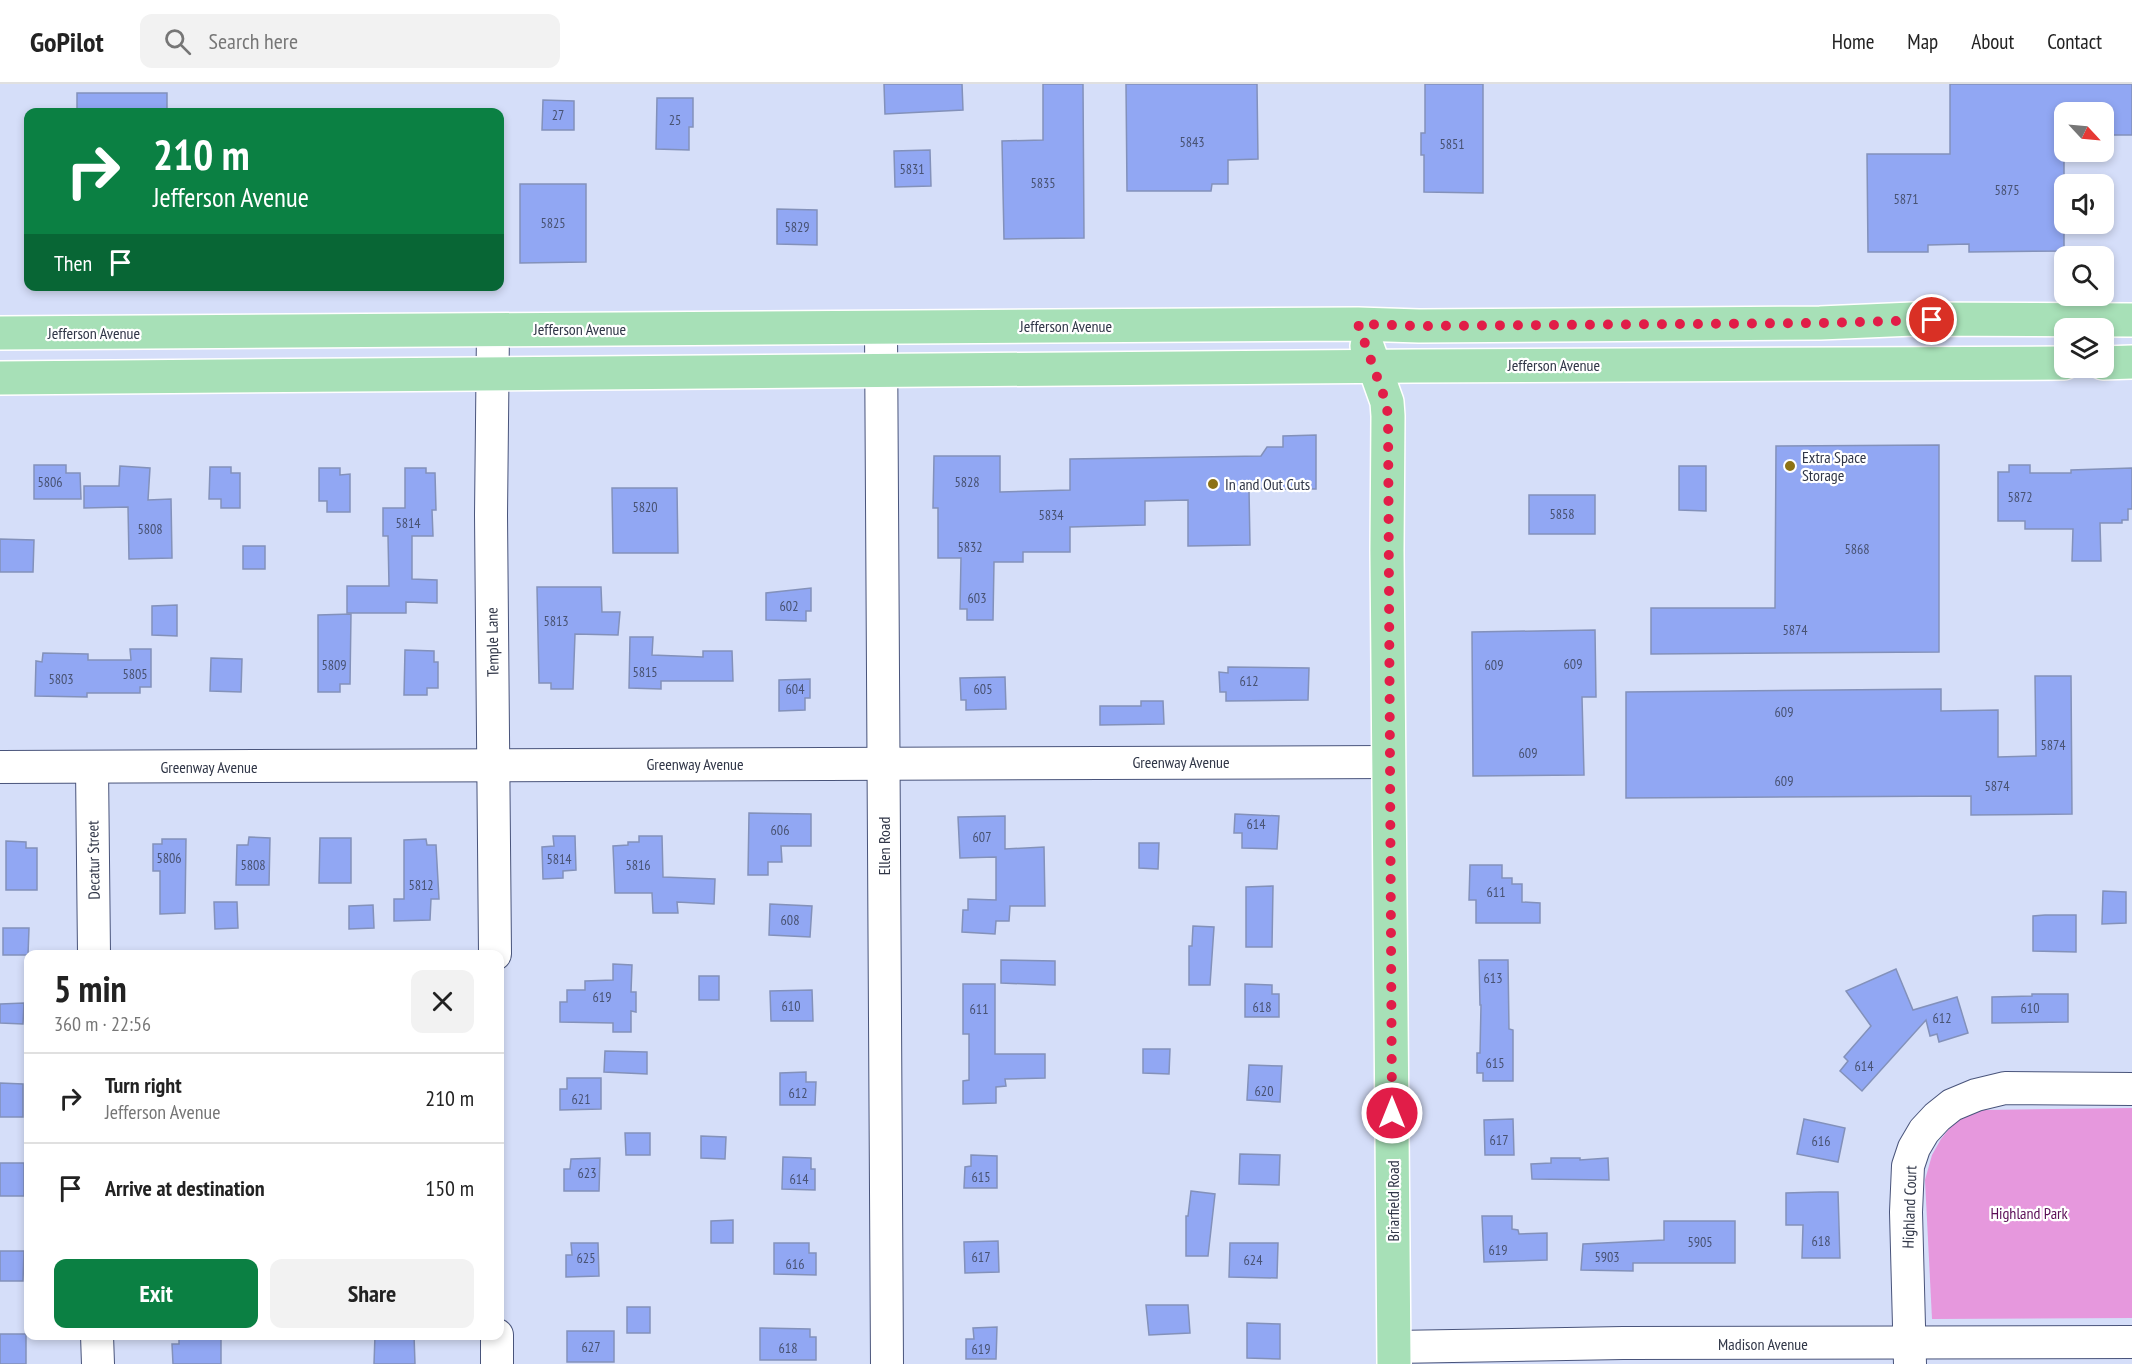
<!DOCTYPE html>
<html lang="en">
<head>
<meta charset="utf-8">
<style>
	body { margin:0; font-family:"PT Sans Narrow",sans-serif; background:#f2f2f2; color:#222; height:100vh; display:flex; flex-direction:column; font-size:22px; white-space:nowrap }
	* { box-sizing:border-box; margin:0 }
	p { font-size:20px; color:#767676 }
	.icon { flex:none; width:33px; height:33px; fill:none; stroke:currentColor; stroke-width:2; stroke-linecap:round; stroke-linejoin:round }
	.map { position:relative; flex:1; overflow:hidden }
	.side { position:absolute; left:24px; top:866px; width:480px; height:390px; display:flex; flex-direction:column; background:#fff; border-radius:12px; box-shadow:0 3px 9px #0003 }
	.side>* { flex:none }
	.banner { position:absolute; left:24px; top:24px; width:480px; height:183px; border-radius:12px; box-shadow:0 3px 9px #0003; background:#0b8043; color:#fff; overflow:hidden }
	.needle { width:39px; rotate:116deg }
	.buttons { position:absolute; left:2054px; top:18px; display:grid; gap:12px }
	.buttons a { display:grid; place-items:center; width:60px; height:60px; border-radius:12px; background:#fff; box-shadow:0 3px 9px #0003; font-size:30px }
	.pin { position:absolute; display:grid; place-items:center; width:51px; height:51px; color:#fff; margin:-26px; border:3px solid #fff; border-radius:50%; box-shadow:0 2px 6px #0007 }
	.me { position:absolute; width:66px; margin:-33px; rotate:0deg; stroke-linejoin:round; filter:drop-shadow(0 0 4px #0008) }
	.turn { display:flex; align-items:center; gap:21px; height:126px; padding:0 30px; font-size:27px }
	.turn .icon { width:78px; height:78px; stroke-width:2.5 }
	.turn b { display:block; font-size:42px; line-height:51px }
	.then { display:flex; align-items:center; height:57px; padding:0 30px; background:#0003; gap:12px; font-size:22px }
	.round { display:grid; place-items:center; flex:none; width:63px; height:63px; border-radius:12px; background:#f2f2f2 }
	.head { display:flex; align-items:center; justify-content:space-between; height:102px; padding:0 30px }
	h1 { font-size:36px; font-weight:600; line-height:45px }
	.action { display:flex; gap:12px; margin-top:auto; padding:12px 30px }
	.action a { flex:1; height:69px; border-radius:12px; background:#0b8043; color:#fff; font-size:24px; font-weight:600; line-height:69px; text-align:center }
	.action a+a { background:#f2f2f2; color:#222 }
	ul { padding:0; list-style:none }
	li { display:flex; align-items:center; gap:18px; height:90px; padding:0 30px; border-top:2px solid #e0e0e0 }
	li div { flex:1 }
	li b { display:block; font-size:22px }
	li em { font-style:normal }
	header { display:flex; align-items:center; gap:36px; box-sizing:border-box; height:84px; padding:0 30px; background:#fff; border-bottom:2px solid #e0e0e0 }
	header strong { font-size:28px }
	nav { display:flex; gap:33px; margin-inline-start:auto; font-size:21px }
	.search { width:420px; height:54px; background:#f2f2f2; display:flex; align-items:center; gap:15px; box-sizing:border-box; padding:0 21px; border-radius:12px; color:#767676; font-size:22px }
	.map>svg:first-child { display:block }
	.green { fill:#e698dd }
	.building { fill:#91a7f3; stroke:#8391ba; stroke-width:1.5 }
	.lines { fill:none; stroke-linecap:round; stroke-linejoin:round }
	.minor-casing { stroke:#49547b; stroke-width:34 }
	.major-casing { stroke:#fff; stroke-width:36 }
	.minor { stroke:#fff; stroke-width:32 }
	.major { stroke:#a7e0b7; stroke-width:33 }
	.route { stroke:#e11d48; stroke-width:10; stroke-dasharray:0 18 }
	.poi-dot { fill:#8d7216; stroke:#fff; stroke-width:2 }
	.labels { text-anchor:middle; stroke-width:4.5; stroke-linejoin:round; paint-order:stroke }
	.number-label { font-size:14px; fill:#485272 }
	.street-label { font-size:16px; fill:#303647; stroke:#fff }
	.poi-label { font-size:16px; fill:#303647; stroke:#fff; text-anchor:start }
	.park-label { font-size:16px; fill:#5b0d56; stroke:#fff }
</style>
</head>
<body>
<header>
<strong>GoPilot</strong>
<div class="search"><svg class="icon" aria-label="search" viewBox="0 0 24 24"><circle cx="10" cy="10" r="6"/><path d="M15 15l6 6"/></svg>Search here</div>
<nav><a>Home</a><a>Map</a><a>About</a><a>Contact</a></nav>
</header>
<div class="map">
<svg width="2132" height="1280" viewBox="0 0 2132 1280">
	<rect width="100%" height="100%" fill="#d5def9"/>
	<path class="green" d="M2132,1024V1234L1932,1235L1925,1096L1932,1071L1941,1055L1952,1041L1965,1031L1983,1026Z"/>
	<g class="building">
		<path d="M884,0H962L963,26L885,30Z"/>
		<path d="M1043,0H1083L1084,154L1004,155L1002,57L1043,56Z"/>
		<path d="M1126,0H1257L1258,75L1228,76V100H1212L1211,107H1127Z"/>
		<path d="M1425,0H1483V109L1424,108V71H1421V49H1425Z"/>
		<path d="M1950,0H2132V51H2103V28H2064V167L1969,168V160L1928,161V168H1868L1867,70H1950Z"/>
		<rect x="77" y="9" width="90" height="19"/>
		<path d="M657,14H693V43H689V66L656,65Z"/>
		<path d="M543,16L574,17V46H542Z"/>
		<path d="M930,66L931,102L895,103L894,67Z"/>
		<path d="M520,100H586V178L520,179Z"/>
		<path d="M777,125L817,126V161L777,160Z"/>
		<path d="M1316,351V405H1249L1250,461L1188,462V416L1145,417V441L1070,443V468H1023V478H994L993,536H967V525H960L961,474H938V424H933L934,372H1000V408L1070,406V375L1261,372L1267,363H1283V352Z"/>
		<path d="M1939,361V568L1651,570V524H1775L1776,362Z"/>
		<path d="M34,381H66V389H80L81,415H34Z"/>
		<path d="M2009,381H2030V389H2071V386L2132,384V425H2128V436H2122V439H2100L2101,477H2072L2073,445H2025V437H1998V388H2009Z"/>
		<path d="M120,382L150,384L148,416L171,415L172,474L129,475L128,423L84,424V402H119Z"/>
		<path d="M1679,382H1706V427L1679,426Z"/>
		<path d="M210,383H231V389H240V424H221V415H209Z"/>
		<path d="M319,384H340V391L350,390V428H327V417H319Z"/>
		<path d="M405,384H426V389H435L436,426H432L433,452H412V495L437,496V519L406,518V529H347V502H389L388,452H383V424H405Z"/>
		<path d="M612,404H677L678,469H613Z"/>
		<rect x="1529" y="411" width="66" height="39"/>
		<path d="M0,455L34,456L33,488H0Z"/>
		<rect x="243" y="462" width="22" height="23"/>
		<path d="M537,503H601L602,528H620L618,551L575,550L573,605H551V599H539Z"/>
		<path d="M811,504V527H806V537L766,536V509Z"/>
		<path d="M177,521V552L152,551V522Z"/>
		<path d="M351,530L350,600H340V608H318V531Z"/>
		<path d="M1595,546L1596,613H1582L1584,691L1473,692L1472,548Z"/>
		<path d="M630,553H653L652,571L703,573V567H732L733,597H661V605L629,604Z"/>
		<path d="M130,565H151V603H140V609H87V613L35,612L36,577L42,578L43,569L88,570V576H131Z"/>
		<path d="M405,566L434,567V578H438V604H427V611H404Z"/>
		<path d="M211,574L242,575L241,608L210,607Z"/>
		<path d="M1228,583L1309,584L1308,616L1226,617V608H1220L1219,588L1228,589Z"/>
		<path d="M2035,592H2071L2072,730L1971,731V712L1626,714V608L1941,605V627L1998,626V673L2036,672Z"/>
		<path d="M1005,593L1006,625L966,626V616H961L960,594Z"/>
		<path d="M810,595V614H805V626L779,627V596Z"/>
		<path d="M1141,617H1163L1164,640L1100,641V622H1141Z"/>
		<path d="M749,729L811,730V762H781L782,778H768V791H748Z"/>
		<path d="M1235,730L1279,732L1277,765L1242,764V749H1234Z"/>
		<path d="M1005,732V765L1044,763L1045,822H1010L1009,837H996L995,850L962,848L963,826H968V815L996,816V773L960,774L958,733Z"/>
		<path d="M553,752H575L576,786L563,787V794L543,795L542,763L554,762Z"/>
		<path d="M639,752H662L663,793L715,795L714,820L677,818L678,829H653L652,809H615L613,762L628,761V758H639Z"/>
		<path d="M249,753L270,754L269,801H236L237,761H248Z"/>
		<path d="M320,754H351V799H319Z"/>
		<path d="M162,755H186L185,829L160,830V787H153V760H162Z"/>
		<path d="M426,755L427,761H436L439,815H431L430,836L394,837V815H404V756Z"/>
		<path d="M6,757L26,758V764H37V806H6Z"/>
		<path d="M1139,759H1159L1158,785L1139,784Z"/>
		<path d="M1470,781H1502V794H1512V800H1522V818L1540,819V839H1476V816H1469Z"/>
		<path d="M1273,802L1272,863H1246V803Z"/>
		<path d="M2103,807L2126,808V839L2102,840Z"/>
		<path d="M214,818H237L238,844L215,845Z"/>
		<path d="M770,820L812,822L810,853L769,851Z"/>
		<path d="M373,821L374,844L349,845V822Z"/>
		<path d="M2045,831H2076V868L2033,867V832Z"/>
		<path d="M1193,842L1214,843L1210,901H1189V862H1192Z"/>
		<path d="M3,844H29L28,871H3Z"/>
		<path d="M1001,876L1055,877V901L1001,899Z"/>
		<path d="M1479,876H1508L1509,945L1513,946V997H1483V989H1477V969H1480L1481,921H1480Z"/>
		<path d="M613,880L632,881L631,908H636V928L631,927V948H613V939L560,938V918H567V906H585V897L613,896Z"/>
		<path d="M1896,885L1913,926L1957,913L1968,949L1939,958L1937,950L1930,952L1926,936L1862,1007L1840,987L1848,977L1844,973L1871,942L1846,907Z"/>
		<rect x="699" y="892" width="20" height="24"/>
		<path d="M963,900H995V970H1045V994L1005,995L1006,1002L996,1003V1019L963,1020V997L969,996V950H963Z"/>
		<path d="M1245,900L1272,901V910H1279V933H1245Z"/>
		<path d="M812,906L813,937H771L770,907Z"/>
		<path d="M2032,910H2068V938L1992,939V913L2032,912Z"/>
		<path d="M24,919L23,940L0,939V920Z"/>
		<path d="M1143,965H1170L1169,990L1143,989Z"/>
		<path d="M605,967L647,968V990L604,988Z"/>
		<path d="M1249,981L1282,982L1280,1018L1247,1016Z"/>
		<path d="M806,988V998H816L815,1021H780V989Z"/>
		<path d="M567,994H601V1025L560,1026V1005H567Z"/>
		<path d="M0,999L23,1000V1033H0Z"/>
		<path d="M1513,1035L1514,1071H1485L1484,1036Z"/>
		<path d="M1804,1035L1845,1044L1838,1078L1797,1070Z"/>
		<path d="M625,1049H650V1071H626Z"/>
		<path d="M701,1052L726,1053L725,1075L701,1074Z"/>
		<path d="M1240,1070L1280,1071L1279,1101L1239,1100Z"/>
		<path d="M971,1071L997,1072V1104H964L965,1083L971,1082Z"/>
		<path d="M783,1073L811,1074V1085H815V1106L782,1105Z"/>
		<path d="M600,1074L599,1107H564V1085H570L571,1075Z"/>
		<path d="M1551,1074H1580V1076L1608,1074L1609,1096L1532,1095L1531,1080L1551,1079Z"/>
		<rect x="0" y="1079" width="24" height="33"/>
		<path d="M1191,1107L1215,1110L1208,1172H1186V1132H1188Z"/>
		<path d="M1820,1108H1838L1840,1174H1802L1803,1141H1786V1109Z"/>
		<path d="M1482,1132H1512V1145L1518,1146L1519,1150L1547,1149V1176L1484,1178Z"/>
		<path d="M733,1136V1159H711V1137Z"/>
		<path d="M1664,1137H1735V1179H1633V1187L1581,1186L1583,1160L1664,1156Z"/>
		<path d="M998,1157L999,1188L965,1189L964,1158Z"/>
		<path d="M571,1159H598L599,1192L566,1193V1171H572Z"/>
		<path d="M774,1159H809V1169H816V1191L774,1190Z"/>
		<path d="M1230,1159H1278L1277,1194L1229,1193Z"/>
		<path d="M0,1167H24L23,1197H0Z"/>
		<path d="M1146,1221H1188L1190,1249L1149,1251Z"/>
		<rect x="627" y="1223" width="23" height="26"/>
		<path d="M1247,1239L1280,1240V1275L1247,1274Z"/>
		<path d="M997,1243L996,1275H966V1255H974L973,1244Z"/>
		<path d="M760,1244L810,1245V1253H816V1276H760Z"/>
		<rect x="567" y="1247" width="47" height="31"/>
		<rect x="0" y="1250" width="26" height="30"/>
		<path d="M179,1251H221V1280H173L172,1260H179Z"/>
		<path d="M375,1251H414L415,1280H374Z"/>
	</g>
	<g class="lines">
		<defs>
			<g id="minor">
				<path d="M881,244L887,1280"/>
				<path d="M493,245L491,431L495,870"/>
				<path d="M0,683L1389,678"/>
				<path d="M92,683L94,870"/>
				<path d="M97,1251L98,1280"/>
				<path d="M497,1251V1280"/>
				<path d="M1394,1263L1623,1259L2132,1258"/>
				<path d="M1910,1280L1906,1128L1908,1082L1914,1064L1924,1047L1937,1033L1952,1021L1976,1011L2005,1004L2132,1005"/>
			</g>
			<g id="major">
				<path d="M0,249L1358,240L1419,242L1820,239L1913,235L2132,236"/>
				<path d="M1367,262L1387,318L1388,332L1387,467L1394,1280"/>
				<path d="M2103,279L2132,278"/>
				<path d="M0,294L1415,282L2064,279"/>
			</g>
		</defs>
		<use href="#minor" class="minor-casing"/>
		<use href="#major" class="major-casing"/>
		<use href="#minor" class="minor"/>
		<use href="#major" class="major"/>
	</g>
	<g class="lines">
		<path class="route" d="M1392,1029L1388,332L1386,318L1358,240L1419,242L1820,239L1932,236"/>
	</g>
	<g class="poi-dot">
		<circle cx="1790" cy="382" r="6"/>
		<circle cx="1213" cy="400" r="6"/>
	</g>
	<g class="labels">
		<g class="number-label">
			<text x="558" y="36">27</text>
			<text x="675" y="41">25</text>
			<text x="1192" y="63">5843</text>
			<text x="1452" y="65">5851</text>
			<text x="912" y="90">5831</text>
			<text x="1043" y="104">5835</text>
			<text x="2007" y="111">5875</text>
			<text x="1906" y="120">5871</text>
			<text x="553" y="144">5825</text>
			<text x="797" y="148">5829</text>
			<text x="50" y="403">5806</text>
			<text x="967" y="403">5828</text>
			<text x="2020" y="418">5872</text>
			<text x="645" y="428">5820</text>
			<text x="1562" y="435">5858</text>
			<text x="1051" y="436">5834</text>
			<text x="408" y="444">5814</text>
			<text x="150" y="450">5808</text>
			<text x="970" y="468">5832</text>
			<text x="1857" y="470">5868</text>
			<text x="977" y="519">603</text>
			<text x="789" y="527">602</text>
			<text x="556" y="542">5813</text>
			<text x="1795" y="551">5874</text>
			<text x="1573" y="585">609</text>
			<text x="334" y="586">5809</text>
			<text x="1494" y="586">609</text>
			<text x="645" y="593">5815</text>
			<text x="135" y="595">5805</text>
			<text x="61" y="600">5803</text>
			<text x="1249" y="602">612</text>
			<text x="795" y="610">604</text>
			<text x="983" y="610">605</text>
			<text x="1784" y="633">609</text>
			<text x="2053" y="666">5874</text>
			<text x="1528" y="674">609</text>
			<text x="1784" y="702">609</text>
			<text x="1997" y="707">5874</text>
			<text x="1256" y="745">614</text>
			<text x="780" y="751">606</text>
			<text x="982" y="758">607</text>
			<text x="169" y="779">5806</text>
			<text x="559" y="780">5814</text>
			<text x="253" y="786">5808</text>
			<text x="638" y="786">5816</text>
			<text x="421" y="806">5812</text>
			<text x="1496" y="813">611</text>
			<text x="790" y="841">608</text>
			<text x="1493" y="899">613</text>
			<text x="602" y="918">619</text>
			<text x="791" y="927">610</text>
			<text x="1262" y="928">618</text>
			<text x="2030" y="929">610</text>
			<text x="979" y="930">611</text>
			<text x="1942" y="939">612</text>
			<text x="1495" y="984">615</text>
			<text x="1864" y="987">614</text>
			<text x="1264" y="1012">620</text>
			<text x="798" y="1014">612</text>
			<text x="581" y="1020">621</text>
			<text x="1499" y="1061">617</text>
			<text x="1821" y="1062">616</text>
			<text x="587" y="1094">623</text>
			<text x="981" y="1098">615</text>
			<text x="799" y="1100">614</text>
			<text x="1821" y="1162">618</text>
			<text x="1700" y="1163">5905</text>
			<text x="1498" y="1171">619</text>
			<text x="981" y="1178">617</text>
			<text x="1607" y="1178">5903</text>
			<text x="586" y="1179">625</text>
			<text x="1253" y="1181">624</text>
			<text x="795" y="1185">616</text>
			<text x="591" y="1268">627</text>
			<text x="788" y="1269">618</text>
			<text x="981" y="1270">619</text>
		</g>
		<g class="street-label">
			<text x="1066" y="248">Jefferson Avenue</text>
			<text x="580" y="251">Jefferson Avenue</text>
			<text x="94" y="255">Jefferson Avenue</text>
			<text x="1554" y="287">Jefferson Avenue</text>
			<text transform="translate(492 558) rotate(-91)" y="6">Temple Lane</text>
			<text x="1181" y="684">Greenway Avenue</text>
			<text x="695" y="686">Greenway Avenue</text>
			<text x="209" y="689">Greenway Avenue</text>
			<text transform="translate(884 762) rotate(-90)" y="6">Ellen Road</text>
			<text transform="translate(93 776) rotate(-91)" y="6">Decatur Street</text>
			<text transform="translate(1393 1117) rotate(-90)" y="6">Briarfield Road</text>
			<text transform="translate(1909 1123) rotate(-88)" y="6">Highland Court</text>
			<text x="1763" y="1266">Madison Avenue</text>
		</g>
		<g class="poi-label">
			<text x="1802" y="379">Extra Space<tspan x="1802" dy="18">Storage</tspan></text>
			<text x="1225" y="406">In and Out Cuts</text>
		</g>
		<g class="park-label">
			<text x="2029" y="1135">Highland Park</text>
		</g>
	</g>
</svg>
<div class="buttons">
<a><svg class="needle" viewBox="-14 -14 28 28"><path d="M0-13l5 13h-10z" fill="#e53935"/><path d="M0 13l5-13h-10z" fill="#767676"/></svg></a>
<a><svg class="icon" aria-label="sound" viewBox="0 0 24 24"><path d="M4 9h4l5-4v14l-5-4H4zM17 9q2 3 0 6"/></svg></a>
<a><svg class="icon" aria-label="search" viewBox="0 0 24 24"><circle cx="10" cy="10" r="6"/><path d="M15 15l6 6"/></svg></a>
<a><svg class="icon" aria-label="layers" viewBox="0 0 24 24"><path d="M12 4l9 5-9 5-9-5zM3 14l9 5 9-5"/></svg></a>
</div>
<div class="pin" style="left:1932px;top:236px;background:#d93025"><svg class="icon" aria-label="arrive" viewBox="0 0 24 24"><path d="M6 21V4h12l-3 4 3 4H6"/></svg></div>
<svg class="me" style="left:1392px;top:1029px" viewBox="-20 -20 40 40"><circle r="17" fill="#e11d48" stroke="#fff" stroke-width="3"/><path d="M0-11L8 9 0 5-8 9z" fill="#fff"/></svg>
<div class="banner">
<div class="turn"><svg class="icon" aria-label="right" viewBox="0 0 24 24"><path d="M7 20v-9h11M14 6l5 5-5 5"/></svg><div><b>210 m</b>Jefferson Avenue</div></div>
<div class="then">Then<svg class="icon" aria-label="arrive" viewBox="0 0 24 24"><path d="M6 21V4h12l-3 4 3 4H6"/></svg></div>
</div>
<section class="side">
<div class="head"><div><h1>5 min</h1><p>360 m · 22:56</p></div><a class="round"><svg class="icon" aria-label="close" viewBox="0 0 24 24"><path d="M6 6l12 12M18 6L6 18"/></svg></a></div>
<ul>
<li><svg class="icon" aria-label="right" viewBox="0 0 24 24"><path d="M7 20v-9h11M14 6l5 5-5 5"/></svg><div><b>Turn right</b><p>Jefferson Avenue</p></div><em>210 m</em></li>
<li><svg class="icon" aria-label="arrive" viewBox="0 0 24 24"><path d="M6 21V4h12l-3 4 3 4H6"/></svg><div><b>Arrive at destination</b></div><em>150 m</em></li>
</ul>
<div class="action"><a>Exit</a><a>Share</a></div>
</section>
</div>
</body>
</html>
